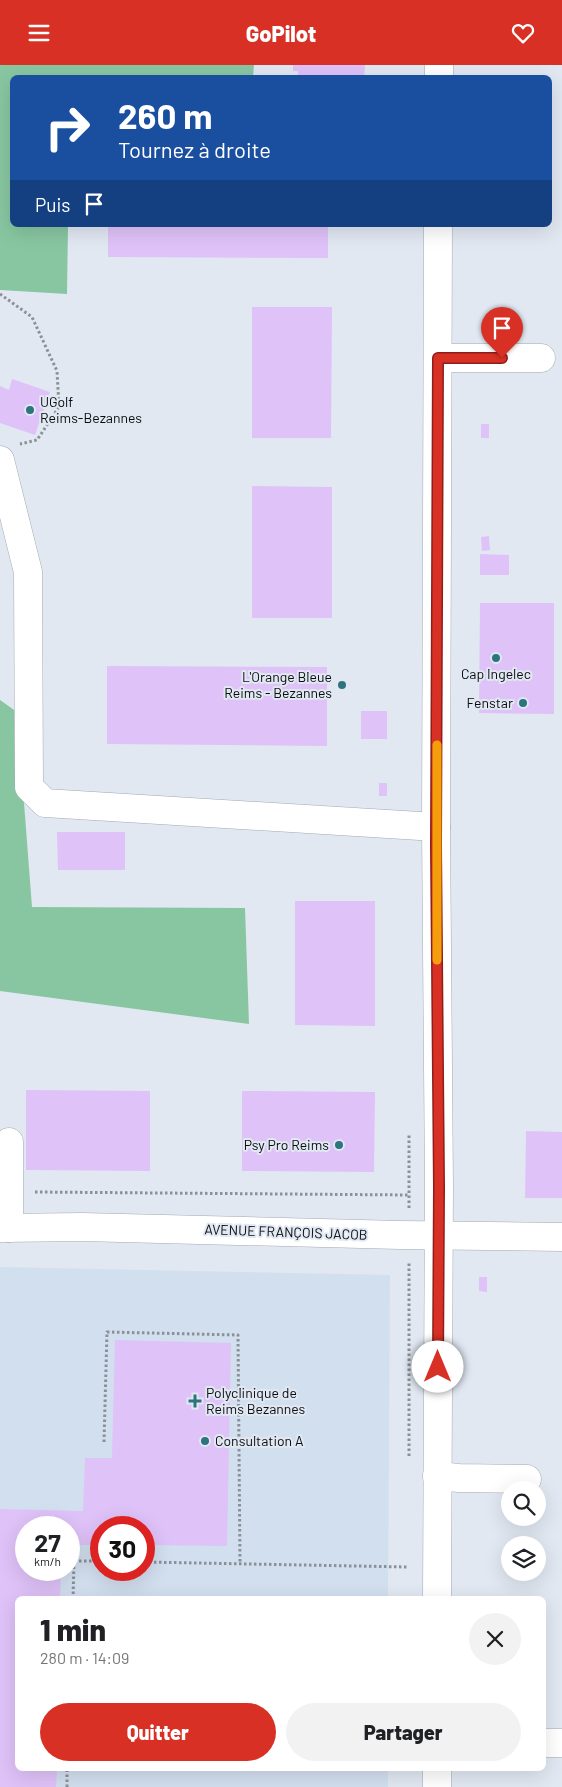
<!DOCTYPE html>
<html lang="fr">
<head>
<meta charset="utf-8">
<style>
	body { margin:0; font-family:Barlow,sans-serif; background:#f2f2f2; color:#202124; height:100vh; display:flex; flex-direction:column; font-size:19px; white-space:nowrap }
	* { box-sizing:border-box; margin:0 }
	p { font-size:16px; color:#757577 }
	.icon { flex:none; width:28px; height:28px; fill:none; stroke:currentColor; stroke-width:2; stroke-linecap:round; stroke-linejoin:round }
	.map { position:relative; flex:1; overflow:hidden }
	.sheet { position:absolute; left:15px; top:1531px; width:531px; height:175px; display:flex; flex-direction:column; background:#fff; border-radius:8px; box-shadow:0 5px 20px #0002 }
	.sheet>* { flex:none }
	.banner { position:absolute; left:10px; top:10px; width:542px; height:152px; border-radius:8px; box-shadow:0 5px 20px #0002; background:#1a4fa0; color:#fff; overflow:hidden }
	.tools { position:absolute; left:501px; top:1416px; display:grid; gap:10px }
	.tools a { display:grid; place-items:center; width:45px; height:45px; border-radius:50%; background:#fff; box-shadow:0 5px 20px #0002; font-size:25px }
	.speed { position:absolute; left:15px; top:1451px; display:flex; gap:10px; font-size:25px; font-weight:700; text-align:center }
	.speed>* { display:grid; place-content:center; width:65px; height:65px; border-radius:50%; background:#fff; box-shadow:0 5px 20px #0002; line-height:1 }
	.speed small { font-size:12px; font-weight:400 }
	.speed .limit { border:8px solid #d22; background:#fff; color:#111 }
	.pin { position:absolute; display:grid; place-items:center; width:42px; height:42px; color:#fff; margin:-51px -21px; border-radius:50% 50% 50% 0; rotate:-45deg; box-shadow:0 0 5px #0007 }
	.pin .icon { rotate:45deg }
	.me { position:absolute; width:55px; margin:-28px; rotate:0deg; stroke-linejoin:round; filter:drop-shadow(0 0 4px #0008) }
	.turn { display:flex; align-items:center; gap:18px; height:105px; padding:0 25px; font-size:22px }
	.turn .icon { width:65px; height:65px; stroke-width:2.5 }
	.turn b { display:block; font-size:35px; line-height:42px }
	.then { display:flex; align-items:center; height:48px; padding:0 25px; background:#0003; gap:10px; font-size:19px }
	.round { display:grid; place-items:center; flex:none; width:52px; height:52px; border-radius:26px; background:#f2f2f2 }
	.headline { display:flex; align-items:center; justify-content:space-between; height:85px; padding:0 25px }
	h1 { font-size:30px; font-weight:800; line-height:38px }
	.button { display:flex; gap:10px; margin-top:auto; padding:10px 25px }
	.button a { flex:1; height:58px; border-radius:30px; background:#d93025; color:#fff; font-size:20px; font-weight:800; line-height:58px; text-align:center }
	.button a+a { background:#f2f2f2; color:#202124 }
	header { display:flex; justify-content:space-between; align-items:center; height:65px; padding:0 25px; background:#d93025; color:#fff; font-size:22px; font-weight:800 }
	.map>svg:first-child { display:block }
	.built { fill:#d2dfef; fill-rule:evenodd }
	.green { fill:#88c6a1 }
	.building { fill:#dfc2f8 }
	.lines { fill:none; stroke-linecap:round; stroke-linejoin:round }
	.minor-casing { stroke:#a2aab3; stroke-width:29 }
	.path { stroke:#8b9097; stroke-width:3; stroke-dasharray:2.5 2.5; stroke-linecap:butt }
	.minor { stroke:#fff; stroke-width:28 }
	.route-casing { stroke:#8d1f18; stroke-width:12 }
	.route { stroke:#d93025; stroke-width:9 }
	.slow { stroke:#f59e0b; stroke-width:9 }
	.poi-dot { fill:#2d747f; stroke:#e1e8f2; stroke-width:2 }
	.labels { text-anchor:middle; stroke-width:4; stroke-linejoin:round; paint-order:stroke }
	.poi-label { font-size:14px; fill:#0a0d10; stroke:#e1e8f2; text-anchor:start }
	.street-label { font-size:14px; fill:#0a0d10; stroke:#e1e8f2 }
</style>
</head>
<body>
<header><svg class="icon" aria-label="menu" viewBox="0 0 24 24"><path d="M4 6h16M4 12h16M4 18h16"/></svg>GoPilot<svg class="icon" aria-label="heart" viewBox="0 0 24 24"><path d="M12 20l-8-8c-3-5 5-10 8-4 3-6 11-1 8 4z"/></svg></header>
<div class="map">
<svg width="562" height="1722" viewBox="0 0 562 1722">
	<rect width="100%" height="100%" fill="#e1e8f2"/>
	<path class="built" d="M0,1202L390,1210L388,1534H18V1704H388V1722H0ZM26,1462H69V1505H26ZM101,1462H144V1505H101Z"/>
	<g class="green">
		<path d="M0,0H254L253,12H12V160H68L67,229L0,225Z"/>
		<path d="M0,635L17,647L32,842L245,843L249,959L0,926Z"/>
	</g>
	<g class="building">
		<path d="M293,0H365L364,12H298V6H293Z"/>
		<path d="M108,160H328V193L108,192Z"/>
		<path d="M252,242H332L331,373H252Z"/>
		<path d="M12,314L50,327L35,370L0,358V321L9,325Z"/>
		<rect x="481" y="359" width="8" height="14"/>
		<path d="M252,421L332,422V553H252Z"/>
		<path d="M489,471L490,485L482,486L481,472Z"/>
		<path d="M480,489L509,490V510H480Z"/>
		<path d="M480,538H554V649L479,648Z"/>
		<path d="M107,601L327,602V681L107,679Z"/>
		<rect x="361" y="646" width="26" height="28"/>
		<rect x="379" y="718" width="8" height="13"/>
		<path d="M57,767H125V805H58Z"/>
		<path d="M295,836H375V961L295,960Z"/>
		<path d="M26,1025L150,1026V1106L26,1105Z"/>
		<path d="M242,1026L375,1027L374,1107L242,1106Z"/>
		<path d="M526,1066L562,1067V1133H525Z"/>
		<path d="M479,1212H487V1227L479,1226Z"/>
		<path d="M115,1275L231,1278L227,1481L144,1480V1462H101V1480H69V1462H26V1505H61L60,1534H18V1704H57L56,1722H0V1444L83,1446L85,1393H112Z"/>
	</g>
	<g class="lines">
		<defs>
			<g id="minor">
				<path d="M439,12V0"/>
				<path d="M438,293H541"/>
				<path d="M0,395L28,507L29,722L45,738L436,762"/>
				<path d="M9,1077V1163"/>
				<path d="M0,1163L82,1162L400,1170L562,1172"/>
				<path d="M437,1411L459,1413L527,1414"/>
				<path d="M437,1534L439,1122L436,762L438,160"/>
				<path d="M544,1678H562"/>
				<path d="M437,1704V1722"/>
			</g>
		</defs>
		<use href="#minor" class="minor-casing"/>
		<g class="path">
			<path d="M0,229L32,252L57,306L59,342L37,375L20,379"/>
			<path d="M35,1127L409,1130"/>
			<path d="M409,1143V1069"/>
			<path d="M104,1377L107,1267L238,1270L240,1499"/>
			<path d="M409,1391V1197"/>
			<path d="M69,1496H101"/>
			<path d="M144,1497L408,1502"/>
			<path d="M73,1534L74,1496"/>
			<path d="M67,1722V1704"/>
		</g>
		<use href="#minor" class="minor"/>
	</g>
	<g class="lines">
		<defs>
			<path id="route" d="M438,1302L439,1122L436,781L438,293H502"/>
		</defs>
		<use href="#route" class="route-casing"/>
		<use href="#route" class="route"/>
		<path class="slow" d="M437,680V895"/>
	</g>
	<g class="poi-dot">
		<circle cx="30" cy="345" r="5"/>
		<circle cx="496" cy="593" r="5"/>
		<circle cx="342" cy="620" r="5"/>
		<circle cx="523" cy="638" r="5"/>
		<circle cx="339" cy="1080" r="5"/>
		<path d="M192.5 1328.5h5v5h5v5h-5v5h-5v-5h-5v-5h5z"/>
		<circle cx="205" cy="1376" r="5"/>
	</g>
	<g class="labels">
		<g class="poi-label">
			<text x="40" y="342">UGolf<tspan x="40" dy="16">Reims-Bezannes</tspan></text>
			<text x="496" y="614" text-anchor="middle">Cap Ingelec</text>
			<text x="332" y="617" text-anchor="end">L'Orange Bleue<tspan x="332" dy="16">Reims - Bezannes</tspan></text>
			<text x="513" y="643" text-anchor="end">Fenstar</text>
			<text x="329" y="1085" text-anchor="end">Psy Pro Reims</text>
			<text x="206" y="1333">Polyclinique de<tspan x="206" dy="16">Reims Bezannes</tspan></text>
			<text x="215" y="1381">Consultation A</text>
		</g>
		<g class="street-label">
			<text transform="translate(286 1167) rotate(2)" y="5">AVENUE FRANÇOIS JACOB</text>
		</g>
	</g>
</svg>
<div class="tools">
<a><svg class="icon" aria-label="search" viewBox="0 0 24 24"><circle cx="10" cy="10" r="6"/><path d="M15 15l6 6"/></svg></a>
<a><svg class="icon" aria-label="layers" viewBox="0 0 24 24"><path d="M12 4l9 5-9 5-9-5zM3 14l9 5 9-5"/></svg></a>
</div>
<div class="speed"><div>27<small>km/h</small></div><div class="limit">30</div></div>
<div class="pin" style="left:502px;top:293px;background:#d93025"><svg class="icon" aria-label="arrive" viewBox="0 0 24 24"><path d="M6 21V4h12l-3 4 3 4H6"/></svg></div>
<svg class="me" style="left:438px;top:1302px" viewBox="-20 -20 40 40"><circle r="19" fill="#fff"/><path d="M0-13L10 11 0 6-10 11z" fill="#d93025"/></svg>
<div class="banner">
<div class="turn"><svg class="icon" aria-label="right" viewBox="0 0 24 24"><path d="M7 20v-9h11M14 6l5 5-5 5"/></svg><div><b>260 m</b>Tournez à droite</div></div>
<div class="then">Puis<svg class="icon" aria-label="arrive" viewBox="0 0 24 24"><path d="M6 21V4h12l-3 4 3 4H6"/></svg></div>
</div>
<section class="sheet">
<div class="headline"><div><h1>1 min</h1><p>280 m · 14:09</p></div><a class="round"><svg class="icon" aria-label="close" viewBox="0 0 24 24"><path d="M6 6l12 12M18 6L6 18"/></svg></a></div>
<div class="button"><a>Quitter</a><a>Partager</a></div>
</section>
</div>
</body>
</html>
